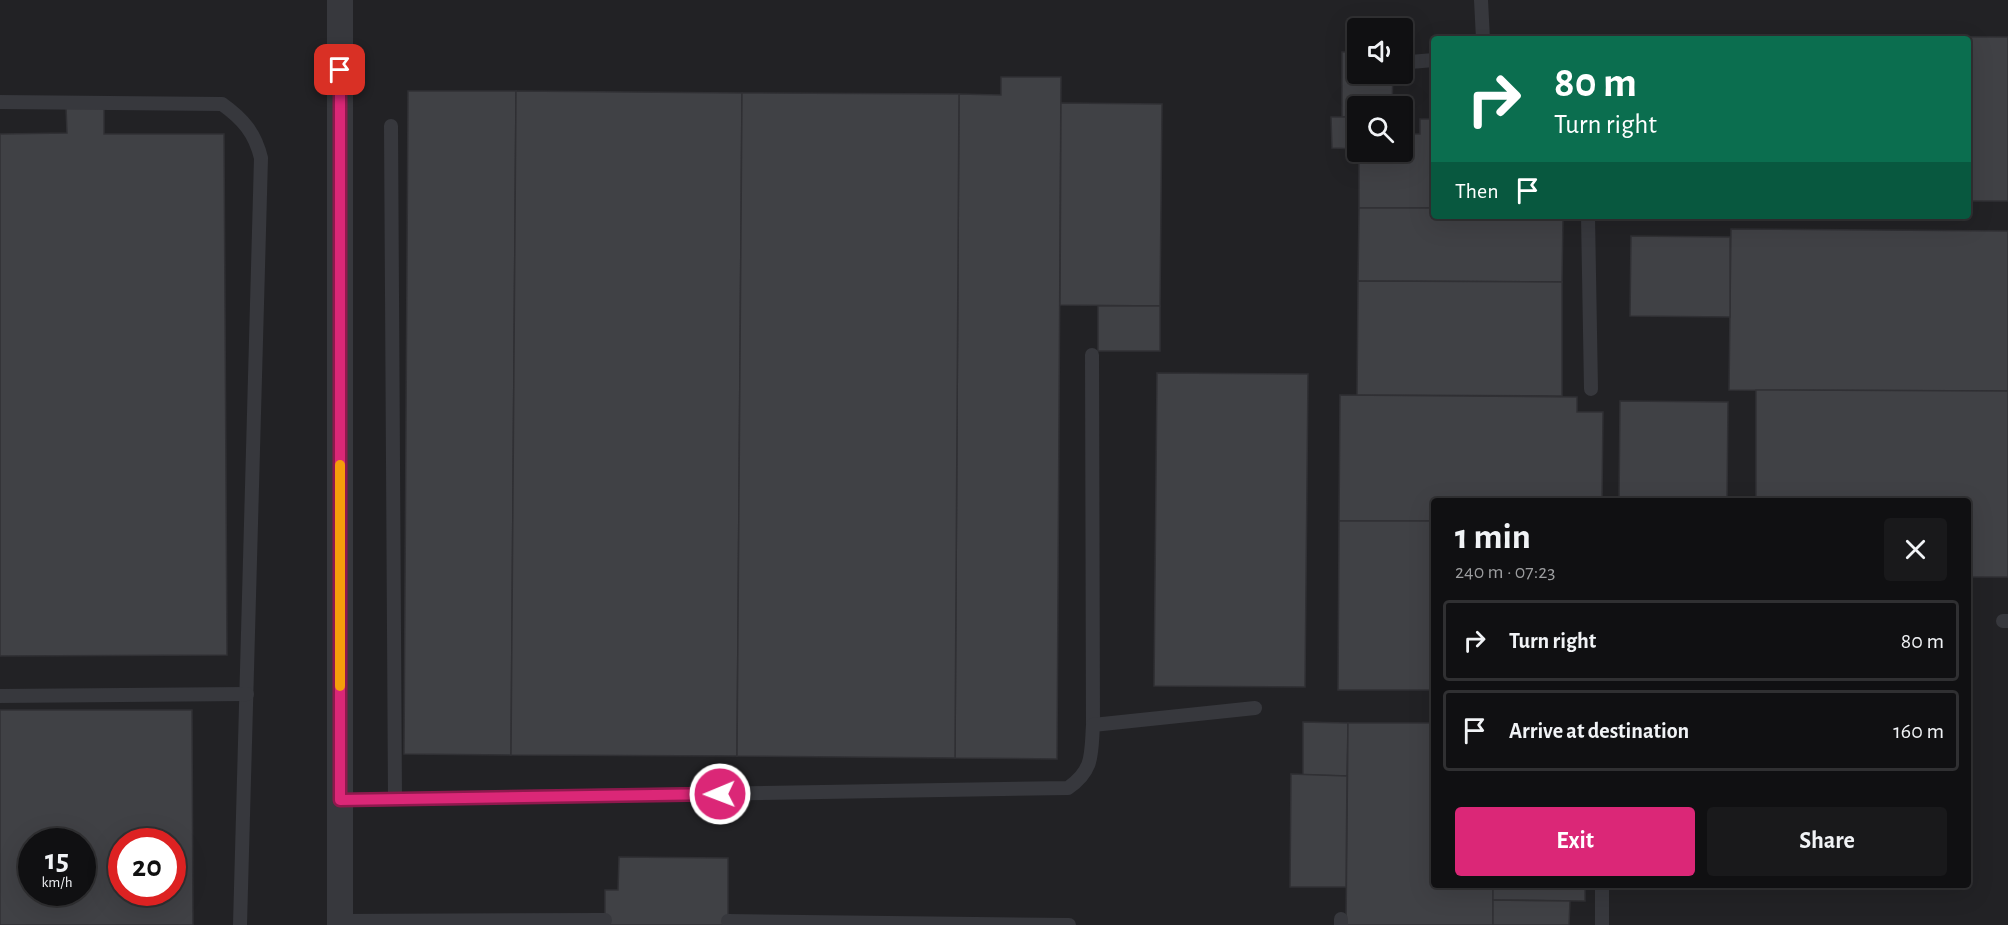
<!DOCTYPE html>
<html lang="en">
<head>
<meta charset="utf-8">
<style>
	body { margin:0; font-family:"Alegreya Sans",sans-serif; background:#19191b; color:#f1f3f6; height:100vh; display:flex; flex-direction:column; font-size:22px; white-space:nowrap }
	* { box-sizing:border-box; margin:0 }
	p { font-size:20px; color:#9c9d9f }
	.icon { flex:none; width:33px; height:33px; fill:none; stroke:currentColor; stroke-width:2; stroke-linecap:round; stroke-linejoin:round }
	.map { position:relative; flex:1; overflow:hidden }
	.side { position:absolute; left:1431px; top:498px; width:540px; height:390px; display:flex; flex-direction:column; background:#101012; border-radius:6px; box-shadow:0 6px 24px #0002,0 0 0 2px #303032 }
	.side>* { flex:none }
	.hud { position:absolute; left:1431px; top:36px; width:540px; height:183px; border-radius:6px; box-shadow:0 6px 24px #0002,0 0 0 2px #303032; background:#0b6e4f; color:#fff; overflow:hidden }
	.controls { position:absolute; left:1347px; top:18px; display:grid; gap:12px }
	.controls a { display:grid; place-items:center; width:66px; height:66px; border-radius:6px; background:#101012; box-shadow:0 6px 24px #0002,0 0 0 2px #303032; font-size:30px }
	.speed { position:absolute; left:18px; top:828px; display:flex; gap:12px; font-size:30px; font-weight:700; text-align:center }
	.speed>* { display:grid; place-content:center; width:78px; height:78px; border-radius:50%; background:#101012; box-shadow:0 6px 24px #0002,0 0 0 2px #303032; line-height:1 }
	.speed small { font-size:15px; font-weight:400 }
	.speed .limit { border:9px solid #d22; background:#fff; color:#111 }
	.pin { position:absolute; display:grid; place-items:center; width:51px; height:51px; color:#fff; margin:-26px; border-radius:12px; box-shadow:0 3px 9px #0006 }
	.me { position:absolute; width:66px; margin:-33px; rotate:269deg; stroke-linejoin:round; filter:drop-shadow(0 0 4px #0008) }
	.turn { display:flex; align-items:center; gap:21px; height:126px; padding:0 24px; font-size:27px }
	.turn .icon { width:78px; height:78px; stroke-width:2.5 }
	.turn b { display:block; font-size:42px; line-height:51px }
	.then { display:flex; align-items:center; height:57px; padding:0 24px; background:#0003; gap:12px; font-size:22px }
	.round { display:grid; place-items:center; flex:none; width:63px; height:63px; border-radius:6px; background:#19191b }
	.overview { display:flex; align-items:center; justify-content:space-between; height:102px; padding:0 24px }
	h1 { font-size:36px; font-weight:700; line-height:45px }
	.cta { display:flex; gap:12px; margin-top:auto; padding:12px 24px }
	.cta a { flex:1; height:69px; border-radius:6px; background:#db2777; color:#fff; font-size:24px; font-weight:700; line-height:69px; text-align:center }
	.cta a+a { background:#19191b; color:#f1f3f6 }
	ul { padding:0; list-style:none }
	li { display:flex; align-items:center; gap:18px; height:81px; margin:0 12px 9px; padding:0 12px; border:3px solid #303032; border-radius:6px }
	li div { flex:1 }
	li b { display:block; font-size:22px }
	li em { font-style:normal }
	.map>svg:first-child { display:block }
	.built { fill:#222225; fill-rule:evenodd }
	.building { fill:#404145; stroke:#303034; stroke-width:1.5; fill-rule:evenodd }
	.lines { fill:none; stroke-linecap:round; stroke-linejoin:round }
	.service { stroke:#37383d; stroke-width:14 }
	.minor { stroke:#37383d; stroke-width:26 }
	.route-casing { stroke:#8e194d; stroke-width:15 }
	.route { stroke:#db2777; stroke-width:10 }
	.slow { stroke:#f59e0b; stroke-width:10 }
</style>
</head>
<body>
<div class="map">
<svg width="2008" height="925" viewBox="0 0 2008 925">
	<rect width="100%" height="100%" fill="#161618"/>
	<path class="built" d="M0,0H2008V925H0ZM1358,28H1402V74H1358ZM1434,39H1968V216H1434ZM1358,106H1402V152H1358ZM1434,501H1968V885H1434ZM32,842H82V892H32ZM122,842H172V892H122Z"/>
	<g class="building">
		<path d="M1756,36L2008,37V201H1968V39H1756Z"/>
		<path d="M1342,52H1358V74H1393L1392,106H1358V117H1342Z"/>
		<path d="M1001,77H1061L1057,759L955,758L959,94L1001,95Z"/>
		<path d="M408,91H516L511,755L404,754Z"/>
		<path d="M516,91L742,93L737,756L511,755Z"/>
		<path d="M742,93L959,94L955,758L737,756Z"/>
		<path d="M1061,103L1162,104L1160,306L1060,305Z"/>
		<path d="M104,106V134H224L227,655L0,656V134L67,133L66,107Z"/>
		<path d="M1331,117H1358V149L1332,148Z"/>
		<path d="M1420,119H1434V208H1359V155L1404,156V134H1420Z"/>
		<path d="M1359,208H1434V216H1563L1562,282L1358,281Z"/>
		<path d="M1731,229L2008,231V391L1729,390Z"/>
		<path d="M1631,236L1730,237V317L1630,316Z"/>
		<path d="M1358,281L1562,282V396L1357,395Z"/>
		<rect x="1098" y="306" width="62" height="45"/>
		<path d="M1157,373L1308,374L1305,687L1154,686Z"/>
		<path d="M1756,390L2008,391V577H1968V501H1756Z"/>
		<path d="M1340,395L1577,397V412H1603L1602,501H1434V521H1339Z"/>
		<path d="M1620,401L1728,402L1727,501H1619Z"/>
		<path d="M1339,521H1434V690H1338Z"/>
		<path d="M0,710H192L193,925H0ZM32,842H82V892H32ZM122,842H172V892H122Z"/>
		<path d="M1303,722L1348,723L1347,776L1303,775Z"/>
		<path d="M1348,723H1434V885H1493V925H1346Z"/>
		<path d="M1291,774L1347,776L1346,887H1290Z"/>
		<path d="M619,857L728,858V925H605V890H618Z"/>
		<path d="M1493,885H1585V901L1493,900Z"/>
		<path d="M1493,900L1570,901L1569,925H1493Z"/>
	</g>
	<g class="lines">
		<g class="service">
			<path d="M1481,0L1483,39"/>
			<path d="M1410,62L1434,60"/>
			<path d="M0,102L222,104C243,119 255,133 261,158L240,925"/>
			<path d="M391,126L395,799"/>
			<path d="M1588,216L1591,389"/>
			<path d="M1092,355L1093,725"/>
			<path d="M2003,621H2008"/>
			<path d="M0,696L247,694"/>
			<path d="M340,800L1068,788C1094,770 1091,754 1093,725L1255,708"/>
			<path d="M1602,885V925"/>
			<path d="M340,921L605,920"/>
			<path d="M728,921L1069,925"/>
			<path d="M1341,925V919"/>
		</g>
		<path class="minor" d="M340,0V925"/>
	</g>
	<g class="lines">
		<defs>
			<path id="route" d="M340,70V800L720,794"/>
		</defs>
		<use href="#route" class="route-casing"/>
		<use href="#route" class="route"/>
		<path class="slow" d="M340,465V686"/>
	</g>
</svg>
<div class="controls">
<a><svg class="icon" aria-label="sound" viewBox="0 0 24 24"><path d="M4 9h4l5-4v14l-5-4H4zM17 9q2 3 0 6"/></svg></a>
<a><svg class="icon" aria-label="search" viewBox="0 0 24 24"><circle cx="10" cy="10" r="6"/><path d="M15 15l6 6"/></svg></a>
</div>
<div class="speed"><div>15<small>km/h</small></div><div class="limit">20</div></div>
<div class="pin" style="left:340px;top:70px;background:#d93025"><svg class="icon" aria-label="arrive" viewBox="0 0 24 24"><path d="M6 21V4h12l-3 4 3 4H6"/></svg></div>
<svg class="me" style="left:720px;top:794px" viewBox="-20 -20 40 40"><circle r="17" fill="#db2777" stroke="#fff" stroke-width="3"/><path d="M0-11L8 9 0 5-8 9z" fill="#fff"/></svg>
<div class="hud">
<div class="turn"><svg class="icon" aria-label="right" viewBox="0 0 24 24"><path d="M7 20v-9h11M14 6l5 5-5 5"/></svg><div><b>80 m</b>Turn right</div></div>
<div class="then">Then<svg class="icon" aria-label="arrive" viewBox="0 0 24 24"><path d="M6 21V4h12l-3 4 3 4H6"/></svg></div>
</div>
<section class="side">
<div class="overview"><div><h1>1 min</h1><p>240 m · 07:23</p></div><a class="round"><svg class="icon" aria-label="close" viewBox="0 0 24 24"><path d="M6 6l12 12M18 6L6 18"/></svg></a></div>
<ul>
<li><svg class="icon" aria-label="right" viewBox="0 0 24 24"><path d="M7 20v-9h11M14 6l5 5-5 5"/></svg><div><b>Turn right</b></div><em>80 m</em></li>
<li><svg class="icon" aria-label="arrive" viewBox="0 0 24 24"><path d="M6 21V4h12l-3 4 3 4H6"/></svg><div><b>Arrive at destination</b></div><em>160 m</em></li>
</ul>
<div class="cta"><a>Exit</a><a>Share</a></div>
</section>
</div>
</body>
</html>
